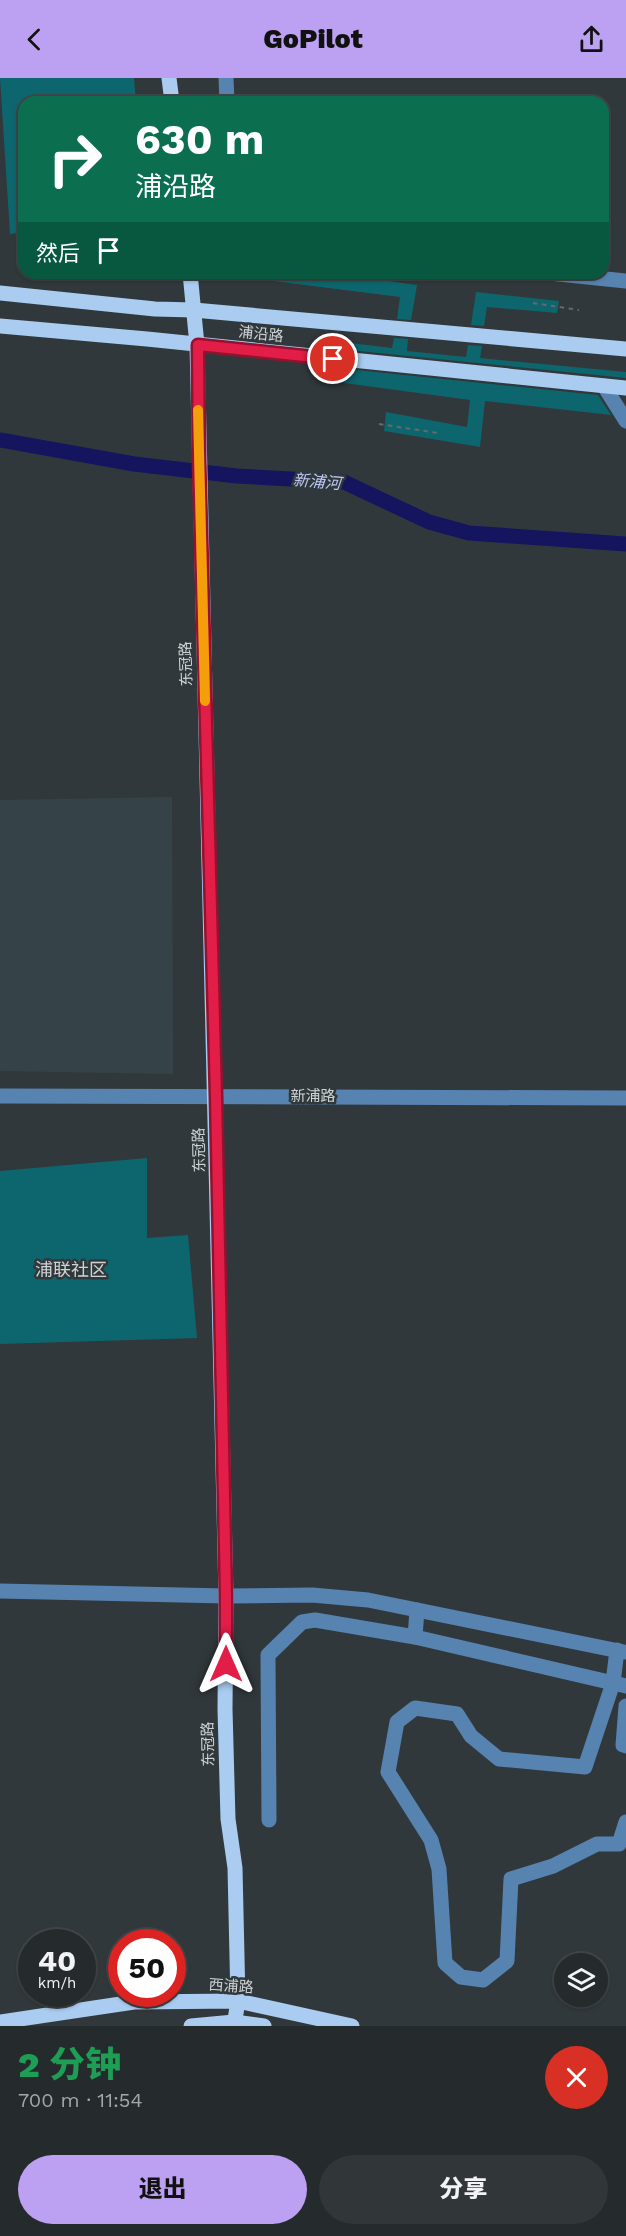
<!DOCTYPE html>
<html lang="zh">
<head>
<meta charset="utf-8">
<style>
	body { margin:0; font-family:"Work Sans","Noto Sans SC",sans-serif; background:#313638; color:#f1f3f6; height:100vh; display:flex; flex-direction:column; font-size:22px; white-space:nowrap }
	* { box-sizing:border-box; margin:0 }
	p { font-size:20px; color:#a3a7a9 }
	.icon { flex:none; width:33px; height:33px; fill:none; stroke:currentColor; stroke-width:2; stroke-linecap:round; stroke-linejoin:round }
	.map { position:relative; height:1948px; overflow:hidden }
	.drawer { display:flex; flex-direction:column; background:#252a2c; flex:1 }
	.drawer>* { flex:none }
	.top-card { position:absolute; left:18px; top:18px; width:591px; height:183px; border-radius:18px; box-shadow:0 2px 4px #0004,0 0 0 2px #424648; background:#0b6e4f; color:#fff; overflow:hidden }
	.fabs { position:absolute; left:554px; top:1875px; display:grid; gap:12px }
	.fabs a { display:grid; place-items:center; width:54px; height:54px; border-radius:50%; background:#252a2c; box-shadow:0 2px 4px #0004,0 0 0 2px #424648; font-size:30px }
	.speed { position:absolute; left:18px; top:1851px; display:flex; gap:12px; font-size:30px; font-weight:700; text-align:center }
	.speed>* { display:grid; place-content:center; width:78px; height:78px; border-radius:50%; background:#252a2c; box-shadow:0 2px 4px #0004,0 0 0 2px #424648; line-height:1 }
	.speed small { font-size:15px; font-weight:400 }
	.speed .limit { border:9px solid #d22; background:#fff; color:#111 }
	.pin { position:absolute; display:grid; place-items:center; width:51px; height:51px; color:#fff; margin:-26px; border:3px solid #fff; border-radius:50%; box-shadow:0 2px 6px #0007 }
	.me { position:absolute; width:66px; margin:-33px; rotate:0deg; stroke-linejoin:round; filter:drop-shadow(0 0 4px #0008) }
	.turn { display:flex; align-items:center; gap:21px; height:126px; padding:0 18px; font-size:27px }
	.turn .icon { width:78px; height:78px; stroke-width:2.5 }
	.turn b { display:block; font-size:42px; line-height:51px }
	.then { display:flex; align-items:center; height:57px; padding:0 18px; background:#0003; gap:12px; font-size:22px }
	.round { display:grid; place-items:center; flex:none; width:63px; height:63px; border-radius:32px; background:#313638 }
	.overview { display:flex; align-items:center; justify-content:space-between; height:102px; padding:0 18px }
	h1 { font-size:36px; font-weight:800; line-height:45px; color:#1e9e55 }
	.button { display:flex; gap:12px; margin-top:auto; padding:12px 18px }
	.button a { flex:1; height:69px; border-radius:36px; background:#bca0f2; color:#111; font-size:24px; font-weight:800; line-height:69px; text-align:center }
	.button a+a { background:#313638; color:#f1f3f6 }
	header { display:flex; justify-content:space-between; align-items:center; height:78px; padding:0 18px; background:#bca0f2; color:#111; font-size:27px; font-weight:800 }
	.map>svg:first-child { display:block }
	.built { fill:#354349 }
	.lines { fill:none; stroke-linecap:round; stroke-linejoin:round }
	.canal { stroke:#14145f; stroke-width:15 }
	.building { fill:#0d666d }
	.path { stroke:#636a6c; stroke-width:2; stroke-dasharray:4.5 4.5; stroke-linecap:butt }
	.minor { stroke:#5783b0; stroke-width:15 }
	.major { stroke:#a9ccf0; stroke-width:15 }
	.route-casing { stroke:#92132f; stroke-width:15 }
	.route { stroke:#e11d48; stroke-width:10 }
	.slow { stroke:#f59e0b; stroke-width:10 }
	.labels { text-anchor:middle; stroke-width:5; stroke-linejoin:round; paint-order:stroke }
	.street-label { font-size:15px; fill:#ced3d5; stroke:#31383b }
	.water-label { font-size:16px; font-style:italic; fill:#bcc9f4; stroke:#31383b }
	.quarter-label { font-size:18px; fill:#ced3d5; stroke:#31383b }
</style>
</head>
<body>
<header><svg class="icon" aria-label="back" viewBox="0 0 24 24"><path d="M15 5l-7 7 7 7"/></svg>GoPilot<svg class="icon" aria-label="share" viewBox="0 0 24 24"><path d="M12 15V3M7 8l5-5 5 5M5 13v7h14v-7"/></svg></header>
<div class="map">
<svg width="626" height="1948" viewBox="0 0 626 1948">
	<rect width="100%" height="100%" fill="#31383b"/>
	<path class="built" d="M172,719L173,996L0,993V722Z"/>
	<g class="lines">
		<path class="canal" d="M0,362L134,386L237,398L344,404L429,444L469,455L626,466"/>
	</g>
	<g class="building">
		<path d="M0,0H134L136,24H24V154L10,156Z"/>
		<path d="M266,195H330L417,207L411,242L397,241L400,219L265,202Z"/>
		<path d="M476,214L559,223L557,235L487,229L484,248L471,247Z"/>
		<path d="M394,260L408,261L407,273L466,279L468,267L482,268L480,280L626,294V300L349,272L350,265L392,270Z"/>
		<path d="M346,291L598,317L611,337L485,323L480,369L384,353L386,334L467,349L470,322L344,305Z"/>
		<path d="M147,1080V1160L188,1157L197,1260L0,1266V1093Z"/>
	</g>
	<g class="lines">
		<g class="path">
			<path d="M283,195L319,201"/>
			<path d="M533,225L579,232"/>
			<path d="M379,346L438,355"/>
		</g>
		<g class="minor">
			<path d="M226,0L227,24"/>
			<path d="M549,195L626,203"/>
			<path d="M604,308L626,343"/>
			<path d="M0,1018L626,1020"/>
			<path d="M0,1513L226,1518L312,1517L368,1522L624,1574"/>
			<path d="M415,1559L626,1608"/>
			<path d="M617,1572L613,1605L585,1689L499,1681L471,1658L457,1636L415,1630L397,1644L388,1694L431,1762L439,1791L445,1885L461,1899L483,1902L507,1883L511,1801L553,1788L597,1766H619L626,1744"/>
			<path d="M626,1628L623,1667L626,1668"/>
			<path d="M269,1742L268,1577L302,1544L315,1542L415,1559L417,1532"/>
		</g>
		<g class="major">
			<path d="M169,0L172,24"/>
			<path d="M190,195L197,267L226,1518L225,1631L228,1741L235,1790L238,1923L234,1948"/>
			<path d="M0,215L155,231L194,232L626,271"/>
			<path d="M0,248L147,261L626,310"/>
			<path d="M0,1944L134,1924L238,1923L352,1948"/>
			<path d="M191,1948L234,1944L264,1948"/>
		</g>
	</g>
	<g class="lines">
		<defs>
			<path id="route" d="M226,1586V1518L216,1018L199,383L198,267L333,281"/>
		</defs>
		<use href="#route" class="route-casing"/>
		<use href="#route" class="route"/>
		<path class="slow" d="M198,332L205,623"/>
	</g>
	<g class="labels">
		<g class="street-label">
			<text transform="translate(261 256) rotate(6)" y="5">浦沿路</text>
			<text transform="translate(186 586) rotate(-92)" y="5">东冠路</text>
			<text x="313" y="1023">新浦路</text>
			<text transform="translate(199 1072) rotate(-91)" y="5">东冠路</text>
			<text transform="translate(208 1666) rotate(-91)" y="5">东冠路</text>
			<text transform="translate(231 1908) rotate(4)" y="5">西浦路</text>
		</g>
		<g class="water-label">
			<text transform="translate(317 403) rotate(5)" y="6">新浦河</text>
		</g>
		<g class="quarter-label">
			<text x="71" y="1198">浦联社区</text>
		</g>
	</g>
</svg>
<div class="fabs">
<a><svg class="icon" aria-label="layers" viewBox="0 0 24 24"><path d="M12 4l9 5-9 5-9-5zM3 14l9 5 9-5"/></svg></a>
</div>
<div class="speed"><div>40<small>km/h</small></div><div class="limit">50</div></div>
<div class="pin" style="left:333px;top:281px;background:#d93025"><svg class="icon" aria-label="arrive" viewBox="0 0 24 24"><path d="M6 21V4h12l-3 4 3 4H6"/></svg></div>
<svg class="me" style="left:226px;top:1586px" viewBox="-20 -20 40 40"><path d="M0-17L14 15 0 8-14 15z" fill="#e11d48" stroke="#fff" stroke-width="4"/></svg>
<div class="top-card">
<div class="turn"><svg class="icon" aria-label="right" viewBox="0 0 24 24"><path d="M7 20v-9h11M14 6l5 5-5 5"/></svg><div><b>630 m</b>浦沿路</div></div>
<div class="then">然后<svg class="icon" aria-label="arrive" viewBox="0 0 24 24"><path d="M6 21V4h12l-3 4 3 4H6"/></svg></div>
</div>
</div>
<section class="drawer">
<div class="overview"><div><h1>2 分钟</h1><p>700 m · 11:54</p></div><a class="round" style="background:#d93025;color:#fff"><svg class="icon" aria-label="close" viewBox="0 0 24 24"><path d="M6 6l12 12M18 6L6 18"/></svg></a></div>
<div class="button"><a>退出</a><a>分享</a></div>
</section>
</body>
</html>
